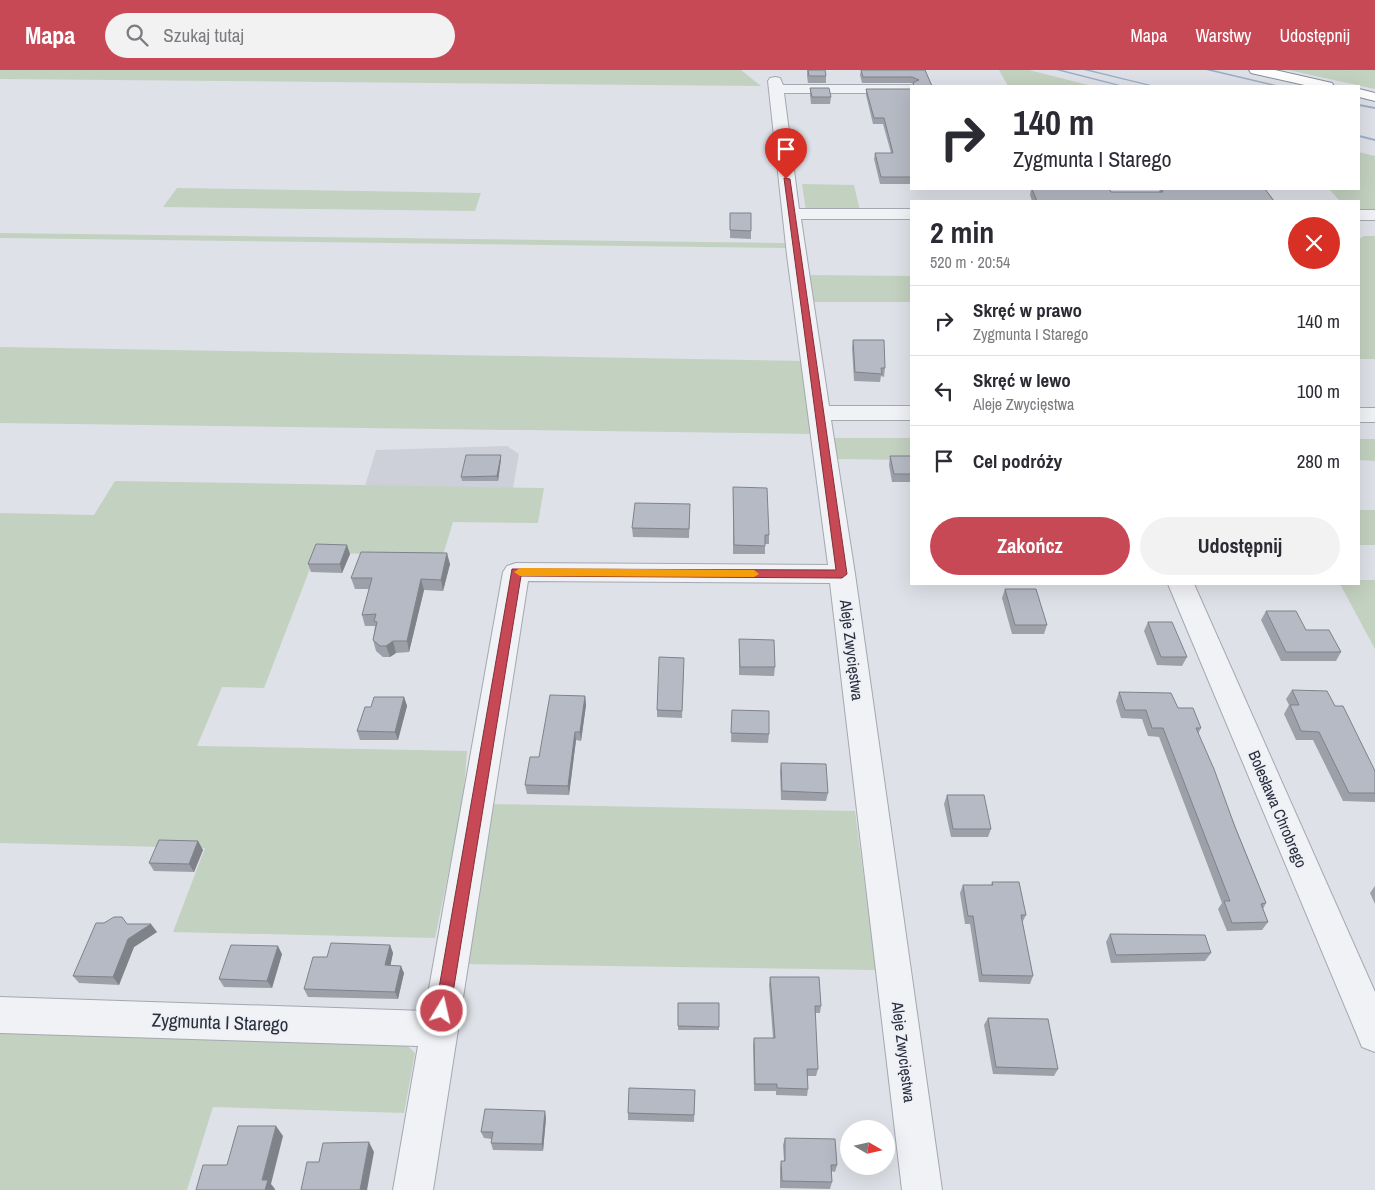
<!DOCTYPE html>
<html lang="pl">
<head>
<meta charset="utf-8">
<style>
	body { margin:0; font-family:"Archivo Narrow",sans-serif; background:#f2f2f3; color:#2b2b33; height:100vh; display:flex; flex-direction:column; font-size:19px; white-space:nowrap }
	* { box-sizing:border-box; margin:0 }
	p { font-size:16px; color:#7c7c81 }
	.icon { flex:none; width:28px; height:28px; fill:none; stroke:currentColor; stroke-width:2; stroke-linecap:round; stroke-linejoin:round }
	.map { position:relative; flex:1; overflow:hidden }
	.sheet { position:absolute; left:910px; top:130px; width:450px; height:385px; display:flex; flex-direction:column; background:#fff; border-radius:0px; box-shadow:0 5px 20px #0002 }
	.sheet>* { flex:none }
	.top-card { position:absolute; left:910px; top:15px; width:450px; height:105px; border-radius:0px; box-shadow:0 5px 20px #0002; background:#fff; color:#2b2b33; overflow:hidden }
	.needle { width:32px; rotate:99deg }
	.tools { position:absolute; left:840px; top:1050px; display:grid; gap:10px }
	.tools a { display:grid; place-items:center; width:55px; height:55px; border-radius:50%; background:#fff; box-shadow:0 5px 20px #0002; font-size:25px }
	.pin { position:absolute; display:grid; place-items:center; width:42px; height:42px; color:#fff; margin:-51px -21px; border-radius:50% 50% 50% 0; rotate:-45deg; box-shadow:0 0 5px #0007 }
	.pin .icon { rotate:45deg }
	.me { position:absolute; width:55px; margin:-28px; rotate:9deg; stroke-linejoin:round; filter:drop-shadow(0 0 4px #0008) }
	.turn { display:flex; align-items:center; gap:18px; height:105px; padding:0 20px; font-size:22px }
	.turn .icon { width:65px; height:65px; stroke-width:2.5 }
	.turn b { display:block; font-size:35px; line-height:42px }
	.round { display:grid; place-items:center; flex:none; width:52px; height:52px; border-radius:26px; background:#f2f2f3 }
	.head { display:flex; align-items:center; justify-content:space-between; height:85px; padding:0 20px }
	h1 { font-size:30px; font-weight:700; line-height:38px }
	.button { display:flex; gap:10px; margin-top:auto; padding:10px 20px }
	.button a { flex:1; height:58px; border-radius:30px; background:#c74956; color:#fff; font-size:20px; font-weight:700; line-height:58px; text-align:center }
	.button a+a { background:#f2f2f3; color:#2b2b33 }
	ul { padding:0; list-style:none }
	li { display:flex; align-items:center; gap:15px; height:70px; padding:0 20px; border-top:1px solid #e1e1e2 }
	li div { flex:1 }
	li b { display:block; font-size:19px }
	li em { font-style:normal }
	header { display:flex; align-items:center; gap:30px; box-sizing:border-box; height:70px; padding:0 25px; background:#c74956; color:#fff }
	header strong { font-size:24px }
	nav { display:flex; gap:28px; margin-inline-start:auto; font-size:18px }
	.search { width:350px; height:45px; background:#f2f2f3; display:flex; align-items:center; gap:12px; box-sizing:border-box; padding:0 18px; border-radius:28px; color:#7c7c81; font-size:19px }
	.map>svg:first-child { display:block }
	.built { fill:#cdd0d9 }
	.green { fill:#c3d1c0 }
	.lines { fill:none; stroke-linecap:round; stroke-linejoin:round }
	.stream { fill:#9baec6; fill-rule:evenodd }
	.minor-casing { stroke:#a4a8b1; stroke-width:2 }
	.highway-casing { stroke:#878e9d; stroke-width:2 }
	.minor { fill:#f1f2f6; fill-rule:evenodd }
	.highway { fill:#fff; fill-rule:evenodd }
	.wall { fill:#9da0a9 }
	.shaded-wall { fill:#7f8289 }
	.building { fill:#b6bac4; stroke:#7f8289 }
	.route { fill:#c74956; stroke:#812f38 }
	.slow { fill:#f59e0b }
	.labels { text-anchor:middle; stroke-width:4; stroke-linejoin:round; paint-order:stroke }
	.street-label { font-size:16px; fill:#282f3d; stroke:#eef0f5 }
	.near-street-label { font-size:19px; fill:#282f3d; stroke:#eef0f5 }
</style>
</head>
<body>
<header>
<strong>Mapa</strong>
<div class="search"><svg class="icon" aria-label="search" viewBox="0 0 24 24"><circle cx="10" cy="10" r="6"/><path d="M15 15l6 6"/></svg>Szukaj tutaj</div>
<nav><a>Mapa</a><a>Warstwy</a><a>Udostępnij</a></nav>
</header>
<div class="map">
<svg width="1375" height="1120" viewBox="0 0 1375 1120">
	<rect width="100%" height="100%" fill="#dee1e7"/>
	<path class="built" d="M507,376L519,384L513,418L365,416L376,380Z"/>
	<g class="green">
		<path d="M0,0H741L761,16L0,9Z"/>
		<path d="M999,0H1029L1092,16H1008Z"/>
		<path d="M1288,0H1375V19Z"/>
		<path d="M1359,82L1375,86V142L1373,143H1359V131H1340L1329,119H1359Z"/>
		<path d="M802,114L854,115L860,141H806Z"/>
		<path d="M177,118H178L481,123L475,141L163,137Z"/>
		<path d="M0,163L787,173L789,178L0,168Z"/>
		<path d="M1364,166H1375V289H1359V169Z"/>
		<path d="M807,205L911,206V232H810Z"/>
		<path d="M0,277L803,291L814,364L0,353Z"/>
		<path d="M832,368H911V390L838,389Z"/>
		<path d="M1359,369H1375V391L1359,390Z"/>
		<path d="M115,411L544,418L538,453L453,452L443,485L316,483L264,618L222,617L197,676L467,681L463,732L435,868L173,862L205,778L0,773V443L94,445Z"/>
		<rect x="1359" y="440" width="16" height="35"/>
		<path d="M1359,510H1375V579L1340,514H1359Z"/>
		<path d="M490,734L855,741L876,900L467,894Z"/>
		<path d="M0,958L405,973L415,983L404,1043L213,1037L187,1120H0Z"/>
	</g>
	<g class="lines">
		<g class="stream">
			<path d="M1056,0H1062L1124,16H1119Z"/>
			<path d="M1084,0H1090L1155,16H1150Z"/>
			<path d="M1206,0H1213L1280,16H1274Z"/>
			<path d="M1359,34L1375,37V39L1359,36Z"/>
			<path d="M1359,65L1375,69V71L1359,67Z"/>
		</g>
		<defs>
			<g id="minor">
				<path d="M775,7L780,8L783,15H911L916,16H911V23H784L799,139H911V149H801L829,336H911V350H831L855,504L942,1120H902L830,513L528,511L433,1120H393L418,976L0,963V927L425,941L503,502L507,496L516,493L828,495L787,185L768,11L770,8Z"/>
				<rect x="1359" y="140" width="16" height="10"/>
				<rect x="1359" y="338" width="16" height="14"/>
				<path d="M1168,514H1194L1375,922V982L1362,977Z"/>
			</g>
			<g id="highway">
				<path d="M1249,0H1275L1332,13L1334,16H1309L1251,3Z"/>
				<path d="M1359,19L1375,23V31L1359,27Z"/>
			</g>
		</defs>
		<use href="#minor" class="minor-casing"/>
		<use href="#highway" class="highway-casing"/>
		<use href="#minor" class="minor"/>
		<use href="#highway" class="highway"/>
	</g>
	<g class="wall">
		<path d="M807,0L826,6V13H808L807,6Z"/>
		<path d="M861,0H925L932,16L913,14L911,13H862L860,5Z"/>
		<path d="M810,18L831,27L830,34H811L810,25Z"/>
		<path d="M866,19H911V114H880L874,89L875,83H891L883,54H873L866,25Z"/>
		<path d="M1031,119H1109L1111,122H1159L1160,119H1265L1274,131H1032L1030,125Z"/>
		<path d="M730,143L751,161V169L730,168Z"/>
		<path d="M853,270L885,298L884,307L881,306L880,312L854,311L852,278Z"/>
		<path d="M890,386H911V412H892L889,395Z"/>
		<path d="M501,389L498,411H462L461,407Z"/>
		<path d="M733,417L769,465V474H765V484H733Z"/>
		<path d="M690,434L689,468L633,467L632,458Z"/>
		<path d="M350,484L342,503L311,502L308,494Z"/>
		<path d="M450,494L443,521L424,520L409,582L396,583L390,587H383L376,581L373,570L375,556H365L362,545L369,519H355L351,508Z"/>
		<path d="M1005,519L1047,555L1044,564H1012L1002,528Z"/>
		<path d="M1266,541L1306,560L1341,582L1336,591H1281L1261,550Z"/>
		<path d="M1148,552L1187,587L1182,596L1157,595L1144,561Z"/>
		<path d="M739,569L775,597L774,606L739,605Z"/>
		<path d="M684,595L682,648L657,647V640Z"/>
		<path d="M1292,620L1335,636L1375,701V732L1343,731L1313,670H1296L1284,644L1289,635L1286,629Z"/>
		<path d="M1119,622L1178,638L1201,658L1198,664L1266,833L1263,839L1268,852L1262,860L1227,861L1218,839L1222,833L1159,667L1148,666L1142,649L1121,648L1116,631Z"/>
		<path d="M585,626L586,635L581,671L576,670L569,725L527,724L525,715L539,687Z"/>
		<path d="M404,627L407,636L398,670H360L357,661L371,637Z"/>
		<path d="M732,640L769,664L768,673L731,672Z"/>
		<path d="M781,693L828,723L826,731L781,730L780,701Z"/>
		<path d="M947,725L991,759L988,767H951L944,734Z"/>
		<path d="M198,771L203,780L194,802L154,801L149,793Z"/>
		<path d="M992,812L1026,845L1022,853L1033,906L1030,914L979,912L970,854H965L960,823L963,815H991Z"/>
		<path d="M1375,816V834L1370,823Z"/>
		<path d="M127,854L157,862L134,877L119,915L79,913L73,906Z"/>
		<path d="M1110,864L1211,883L1205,891L1111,893L1106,872Z"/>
		<path d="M390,875L393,883L390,895L404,903L398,929L308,927L304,919L327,887Z"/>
		<path d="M282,884L272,918L224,917L219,909Z"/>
		<path d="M770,907L821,936L820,943H815L818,999L816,1006H807L808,1019L807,1026L776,1025V1021H754L753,975L754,968H773L769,915Z"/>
		<rect x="678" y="933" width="41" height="27"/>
		<path d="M988,948L1058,999L1054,1006L993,1004L984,955Z"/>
		<path d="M695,1020L694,1052L628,1050V1043Z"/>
		<path d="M546,1048L543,1081L493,1080L491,1073L492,1069L484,1068L481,1062Z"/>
		<path d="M785,1068L837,1095L835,1102L831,1101L832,1112L830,1119L780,1118V1098L781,1091H784L783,1075Z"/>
	</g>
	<g class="shaded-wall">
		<path d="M501,385V389L498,411L497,406Z"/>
		<path d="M347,475L350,484L342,503L340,494Z"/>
		<path d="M447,483L450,494L443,521L441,510Z"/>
		<path d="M421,509L424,520L409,582L407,571Z"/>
		<path d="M393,571L396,583L390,587L386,576Z"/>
		<path d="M585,626L586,635L581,671L580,662Z"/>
		<path d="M404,627L407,636L398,670L395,662Z"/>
		<path d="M575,662L576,670L569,725L568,716Z"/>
		<path d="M198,771L203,780L194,802L189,794Z"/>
		<path d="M151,854L157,862L134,877L119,915L113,907L128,869Z"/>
		<path d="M390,875L393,883L389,903L385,895Z"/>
		<path d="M278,876L282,884L272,918L267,911Z"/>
		<path d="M401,896L404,903L398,929L395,922Z"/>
		<path d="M545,1041L546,1048L543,1081L542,1074Z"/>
		<path d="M276,1056L283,1066L271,1114L275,1119V1120H265L262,1110Z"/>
		<path d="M369,1072L374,1082L367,1120H360Z"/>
	</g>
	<g class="building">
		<path d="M808,0H825L826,6H809Z"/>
		<path d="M861,0H925L932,16H913L914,12L919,10L912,7H863Z"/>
		<path d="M810,18H829L831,27H812Z"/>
		<path d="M866,19H911V107H881L875,83H893L884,48H874Z"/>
		<path d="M1032,119H1109L1111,122H1163L1161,119H1265L1274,131H1037Z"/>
		<path d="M730,143H751V161L730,160Z"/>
		<path d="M853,270H884L885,298H881L882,304L855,302Z"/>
		<path d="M466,385H501L497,406L461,407Z"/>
		<path d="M890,386H911V404H894Z"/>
		<path d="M733,417L767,418L769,465H765V476L734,475Z"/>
		<path d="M635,433L690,434L689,459L632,458Z"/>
		<path d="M316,474L347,475L340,494H308Z"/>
		<path d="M361,482L447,483L441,510L421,509L407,571H393L386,576H380L373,570L377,552L374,551L376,544L362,545L372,508H351Z"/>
		<path d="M1005,519H1036L1047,555H1015Z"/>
		<path d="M1266,541H1296L1306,560H1329L1341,582H1286Z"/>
		<path d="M1148,552H1172L1187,587H1161Z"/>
		<path d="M739,569L774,570L775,597H740Z"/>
		<path d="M659,587L684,588L682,641L657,640Z"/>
		<path d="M1292,620L1327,621L1335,636H1343L1375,701V723H1349L1319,662L1301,661L1290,635H1299Z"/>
		<path d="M1119,622L1171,623L1178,638H1193L1201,658H1196L1214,699L1235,757L1266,833L1261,834L1268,852L1232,853L1224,831H1230L1163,658H1152L1146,640H1125Z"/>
		<path d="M550,625L585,626L580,662H575L568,716L525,715L530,687H539Z"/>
		<path d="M374,627H404L395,662L357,661L365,637H371Z"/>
		<path d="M732,640L769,641V664L731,663Z"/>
		<path d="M781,693L826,694L828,723L782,721Z"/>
		<path d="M947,725H984L991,759H953Z"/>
		<path d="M159,770L198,771L189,794L149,793Z"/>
		<path d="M992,812H1019L1026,845H1021L1033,906L982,905L973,846H968L963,815H993Z"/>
		<path d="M114,847H122L127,854H151L128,869L113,907L73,906L96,853H104Z"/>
		<path d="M1110,864L1205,865L1211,883L1116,885Z"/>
		<path d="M331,873L390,875L385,895L401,896L395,922L304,919L313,887H327Z"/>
		<path d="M231,875L278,876L267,911L219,909Z"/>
		<path d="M770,907H819L821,936H815L818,999H807L808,1019L777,1018V1014H755L754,968H775Z"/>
		<path d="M678,933H719V957L678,956Z"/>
		<path d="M988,948L1048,949L1058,999L996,997Z"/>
		<path d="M629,1018L695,1020L694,1045L628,1043Z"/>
		<path d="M485,1039L545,1041L542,1074L491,1073L493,1062H481Z"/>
		<path d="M238,1056H276L262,1110H268L265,1120H196L203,1095H227Z"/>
		<path d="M785,1068L835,1069L837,1095H831L832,1112L782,1111L781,1091H785Z"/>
		<path d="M369,1072L360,1120H301L307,1092H319L323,1073Z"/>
	</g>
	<path class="route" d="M784,108L790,109L847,504L842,508L521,506L450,941L448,946L442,948L437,946L435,941L512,499L836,500Z"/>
	<path class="slow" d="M520,498L754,500L759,504L754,507L520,506L514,502Z"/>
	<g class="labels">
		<g class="street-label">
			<text transform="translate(852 580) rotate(83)" y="6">Aleje Zwycięstwa</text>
			<text transform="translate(1278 739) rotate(67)" y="6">Bolesława Chrobrego</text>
			<text transform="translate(904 982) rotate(83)" y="6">Aleje Zwycięstwa</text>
		</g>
		<g class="near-street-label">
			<text transform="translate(220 952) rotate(2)" y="7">Zygmunta I Starego</text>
		</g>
	</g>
</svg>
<div class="tools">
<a><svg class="needle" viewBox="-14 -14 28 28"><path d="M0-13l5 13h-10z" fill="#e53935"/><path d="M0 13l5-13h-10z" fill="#7c7c81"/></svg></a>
</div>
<div class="pin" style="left:786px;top:109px;background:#d93025"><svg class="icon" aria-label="arrive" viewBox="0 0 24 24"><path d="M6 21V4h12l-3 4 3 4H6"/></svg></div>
<svg class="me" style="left:442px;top:941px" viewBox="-20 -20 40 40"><circle r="17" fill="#c74956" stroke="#fff" stroke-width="3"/><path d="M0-11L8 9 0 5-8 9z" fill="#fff"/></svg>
<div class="top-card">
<div class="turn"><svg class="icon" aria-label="right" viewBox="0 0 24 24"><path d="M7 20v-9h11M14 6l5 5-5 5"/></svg><div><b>140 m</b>Zygmunta I Starego</div></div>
</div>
<section class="sheet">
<div class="head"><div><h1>2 min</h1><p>520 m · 20:54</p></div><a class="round" style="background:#d93025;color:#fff"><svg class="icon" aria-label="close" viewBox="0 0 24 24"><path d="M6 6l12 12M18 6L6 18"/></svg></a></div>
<ul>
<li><svg class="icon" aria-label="right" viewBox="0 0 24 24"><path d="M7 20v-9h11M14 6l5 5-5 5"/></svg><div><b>Skręć w prawo</b><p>Zygmunta I Starego</p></div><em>140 m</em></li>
<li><svg class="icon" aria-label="left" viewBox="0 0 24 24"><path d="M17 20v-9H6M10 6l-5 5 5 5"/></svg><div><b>Skręć w lewo</b><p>Aleje Zwycięstwa</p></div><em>100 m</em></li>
<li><svg class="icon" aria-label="arrive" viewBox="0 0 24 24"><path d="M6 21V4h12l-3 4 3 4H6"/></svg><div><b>Cel podróży</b></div><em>280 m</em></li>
</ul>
<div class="button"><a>Zakończ</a><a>Udostępnij</a></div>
</section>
</div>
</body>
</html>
